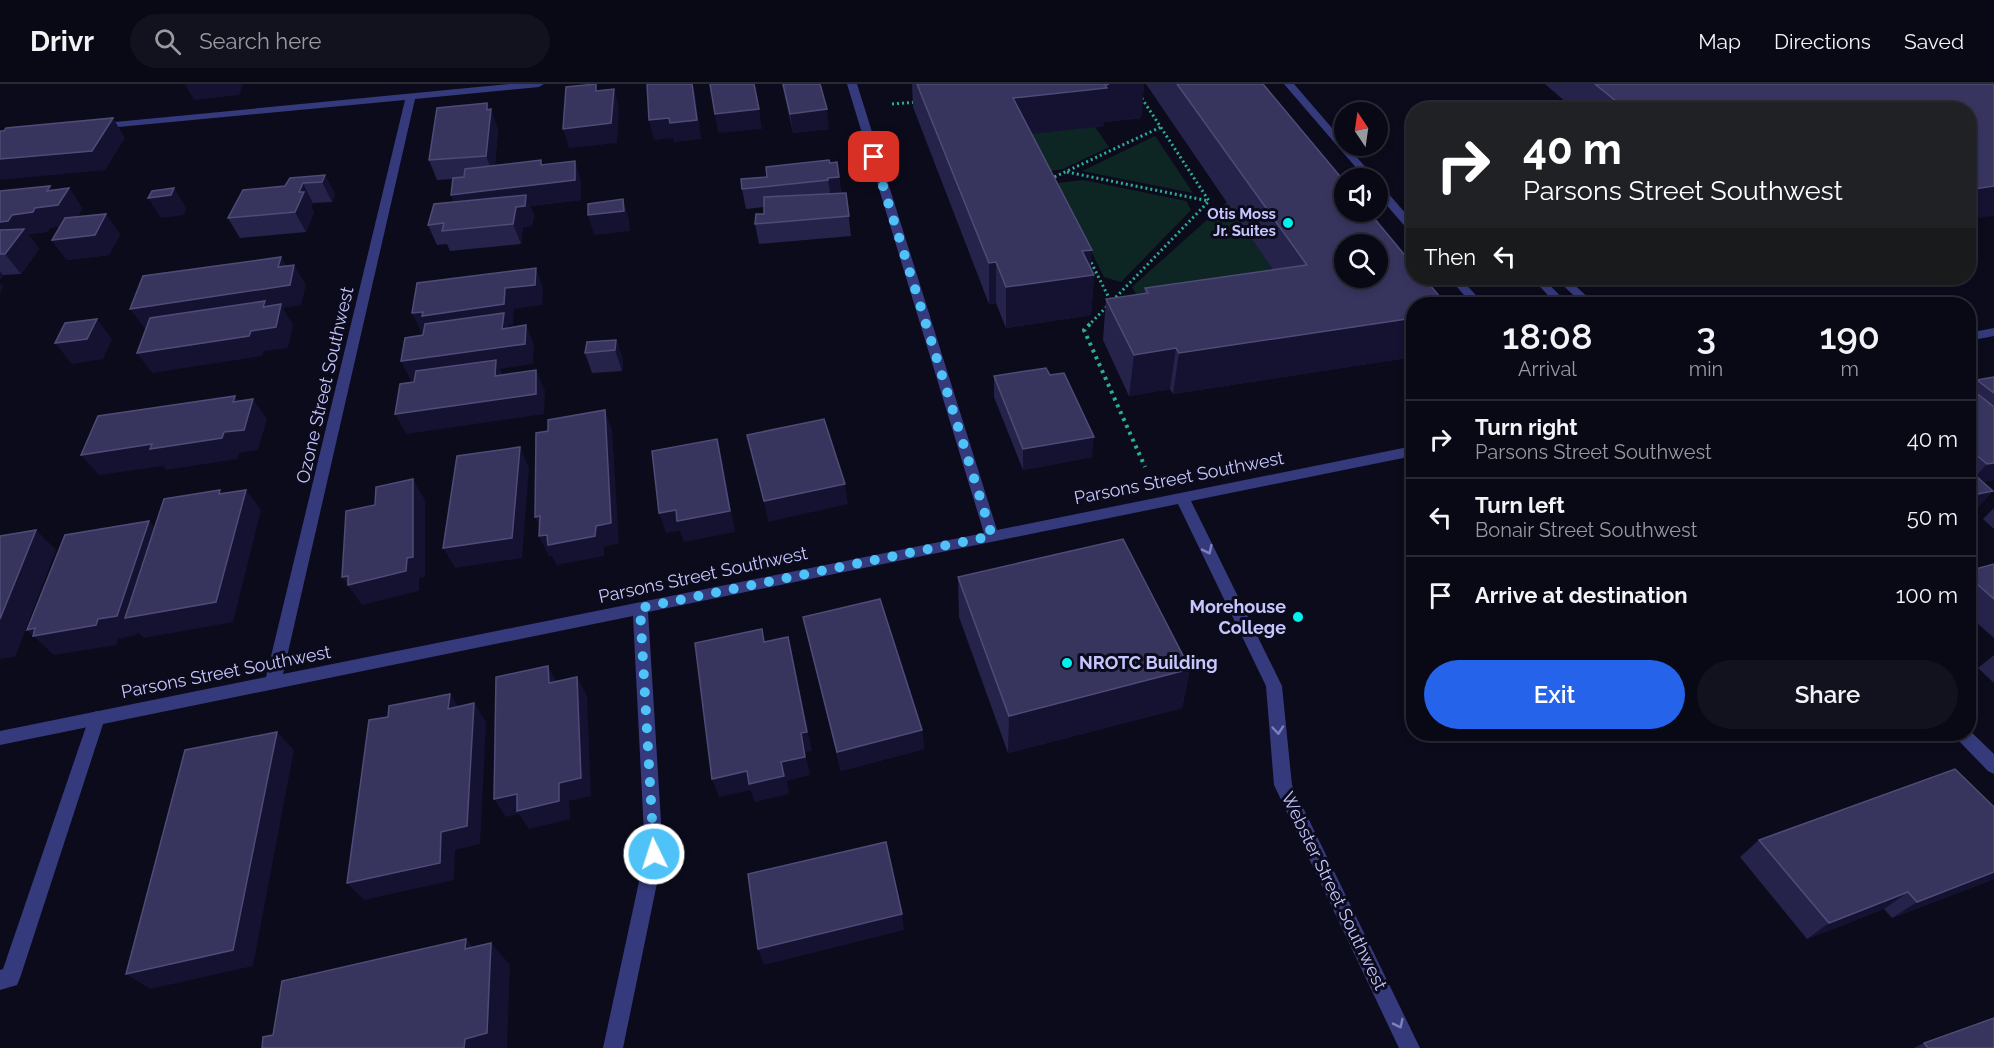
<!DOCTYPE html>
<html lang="en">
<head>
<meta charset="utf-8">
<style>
	body { margin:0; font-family:Raleway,sans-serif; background:#12111e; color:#f1f3f6; height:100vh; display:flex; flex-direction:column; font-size:22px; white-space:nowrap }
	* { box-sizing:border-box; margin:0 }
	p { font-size:20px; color:#999aa0 }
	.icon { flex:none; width:33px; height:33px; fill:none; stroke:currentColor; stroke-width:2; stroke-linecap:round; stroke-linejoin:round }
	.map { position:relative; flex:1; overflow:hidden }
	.sheet { position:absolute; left:1406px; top:213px; width:570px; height:444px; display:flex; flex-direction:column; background:#090815; border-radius:24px; box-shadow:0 3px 9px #0003,0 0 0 2px #292934 }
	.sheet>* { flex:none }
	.hud { position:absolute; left:1406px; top:18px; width:570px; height:183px; border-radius:24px; box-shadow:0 3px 9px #0003,0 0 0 2px #292934; background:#202124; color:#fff; overflow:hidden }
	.needle { width:39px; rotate:347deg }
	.controls { position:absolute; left:1334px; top:18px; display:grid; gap:12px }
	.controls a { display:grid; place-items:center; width:54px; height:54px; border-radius:50%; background:#090815; box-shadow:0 3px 9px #0003,0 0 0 2px #292934; font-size:30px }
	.pin { position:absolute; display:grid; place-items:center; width:51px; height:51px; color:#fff; margin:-26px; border-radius:12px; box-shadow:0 3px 9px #0006 }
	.me { position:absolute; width:66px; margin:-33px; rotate:356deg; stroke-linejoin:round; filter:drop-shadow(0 0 4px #0008) }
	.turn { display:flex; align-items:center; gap:21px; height:126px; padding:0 18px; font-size:27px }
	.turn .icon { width:78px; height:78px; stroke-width:2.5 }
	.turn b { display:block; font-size:42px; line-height:51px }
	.then { display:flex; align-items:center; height:57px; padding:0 18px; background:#0003; gap:12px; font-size:22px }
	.eta { display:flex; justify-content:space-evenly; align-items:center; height:102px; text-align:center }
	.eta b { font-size:36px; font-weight:600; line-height:42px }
	.primary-button { display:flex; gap:12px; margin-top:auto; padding:12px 18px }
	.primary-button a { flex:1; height:69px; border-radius:36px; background:#2563eb; color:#fff; font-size:24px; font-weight:600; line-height:69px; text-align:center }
	.primary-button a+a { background:#12111e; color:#f1f3f6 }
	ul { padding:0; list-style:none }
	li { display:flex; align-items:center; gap:18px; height:78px; padding:0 18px; border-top:2px solid #292934 }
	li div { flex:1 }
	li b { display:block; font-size:22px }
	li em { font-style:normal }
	header { display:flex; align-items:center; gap:36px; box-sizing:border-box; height:84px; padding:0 30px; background:#090815; border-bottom:2px solid #292934 }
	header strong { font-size:28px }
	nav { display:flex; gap:33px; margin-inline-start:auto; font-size:21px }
	.search { width:420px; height:54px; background:#12111e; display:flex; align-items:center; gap:15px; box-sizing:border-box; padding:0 21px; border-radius:33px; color:#999aa0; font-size:22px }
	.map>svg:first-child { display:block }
	.green { fill:#0e2623 }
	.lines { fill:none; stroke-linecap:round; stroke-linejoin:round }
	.path-far1 { stroke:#2aae98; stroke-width:3; stroke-dasharray:2 3; stroke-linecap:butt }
	.path { stroke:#2aae98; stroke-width:4; stroke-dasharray:3 4.5; stroke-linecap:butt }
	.service { fill:#353a7c; fill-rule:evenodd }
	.minor { fill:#353a7c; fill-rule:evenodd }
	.wall { fill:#26234b }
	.shaded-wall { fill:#141230 }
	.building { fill:#37355e; stroke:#4e4c77; stroke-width:1.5; fill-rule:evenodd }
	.oneway { stroke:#7e80be }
	.route { stroke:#4fc3f7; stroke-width:10; stroke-dasharray:0 18 }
	.poi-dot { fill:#00f1ee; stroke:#0c0b1c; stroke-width:2 }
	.labels { text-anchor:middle; stroke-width:6; stroke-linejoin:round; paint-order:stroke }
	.far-poi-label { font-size:15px; font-weight:bold; fill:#c6c6ff; stroke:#0c0b1c; text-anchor:end }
	.street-label { font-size:18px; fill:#c6c6ff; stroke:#0c0b1c }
	.poi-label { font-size:18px; font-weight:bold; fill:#c6c6ff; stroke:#0c0b1c; text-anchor:end }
</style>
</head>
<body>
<header>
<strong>Drivr</strong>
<div class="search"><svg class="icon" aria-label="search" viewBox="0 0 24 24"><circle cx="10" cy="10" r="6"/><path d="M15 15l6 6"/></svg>Search here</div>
<nav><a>Map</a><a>Directions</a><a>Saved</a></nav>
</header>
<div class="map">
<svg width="1994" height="964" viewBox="0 0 1994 964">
	<rect width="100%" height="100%" fill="#0c0b1c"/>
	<g class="green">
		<path d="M1095,43L1109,63L1063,85L1031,90L1013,52Z"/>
		<path d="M1155,52L1193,109L1082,87Z"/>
		<path d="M1083,96L1186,117L1191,126L1121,198L1104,193L1057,99Z"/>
		<path d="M1227,118L1297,222L1155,242L1132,203Z"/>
	</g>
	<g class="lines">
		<g class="path-far1">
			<path d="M892,20L917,18"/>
			<path d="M1067,88L1209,117"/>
			<path d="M1050,95L1161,43"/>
			<path d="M1089,174L1111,218"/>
			<path d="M1088,242L1209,117L1141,13"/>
		</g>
		<path class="path" d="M1090,240L1084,246L1145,383"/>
		<g class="service">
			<path d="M1532,194H1543L1568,220H1556Z"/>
			<path d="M1555,194H1567L1593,218L1591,220H1583Z"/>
			<path d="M97,627L103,629L105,634L20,894L17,901L0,906V886L3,885L89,634L91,629Z"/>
		</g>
		<g class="minor">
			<path d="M509,0H544L539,3L415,15L283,590L984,449L847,0H857L997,446L1413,362V372L1191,417L1282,602L1292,701L1420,964H1399L1274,701L1266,602L1178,420L648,528L663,770L623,964H603L645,770L633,532L0,661V647L266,593L405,16L97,45L94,44V40Z"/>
			<path d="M1284,0H1294L1344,58V62H1347L1375,94H1365Z"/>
			<path d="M1377,100L1381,101L1413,138V148L1409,147L1377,110Z"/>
			<path d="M1449,194H1460L1484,220H1472Z"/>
			<path d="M1994,244V252L1968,257V249Z"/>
			<path d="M1968,645L1994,670V690L1988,687L1957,655L1955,650H1968Z"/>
		</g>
	</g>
	<g class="wall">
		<path d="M782,0H783L829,45L793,49Z"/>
		<path d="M912,0H1144L1141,34L1104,38V42L1032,50L1094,191L1091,231L1006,244L996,219L989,220L913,23Z"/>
		<path d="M1146,0H1263L1413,220V273L1173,310L1170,305L1129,312L1103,256L1106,215L1144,210L1145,204L1273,186Z"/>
		<path d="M1545,0H1994L1968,26H1575Z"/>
		<path d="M490,26L498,45L495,81H542L581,97V116L530,122L534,131L532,142L523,143L521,160L450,167L447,160L437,161L428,141L453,118V95L437,96L429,76Z"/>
		<path d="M830,79L839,93L841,109H846L851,152L759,160L755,140L764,130V123L746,125L742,105L767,93Z"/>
		<path d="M325,91L335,110L332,118L313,119L311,123L314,128L306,148L240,154L228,134L285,102Z"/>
		<path d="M50,102L53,106L69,104L82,124L77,133L120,150L109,171L67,176L52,156L60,142L50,144L47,148L28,150L39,165L21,190L3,191L0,196V107Z"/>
		<path d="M616,256L623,276L622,287L592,289L585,269Z"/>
		<path d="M1050,291L1092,373L1023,386L994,313V292Z"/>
		<path d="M1994,293V396L1983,398L1993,407L1974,427L1968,429V307L1977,296Z"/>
		<path d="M1994,424V445L1983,435Z"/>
		<path d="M1994,480V554L1968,531V487Z"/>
		<path d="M958,493L1190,585L1182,624L1008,669L959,533Z"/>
		<path d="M803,533L922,646L924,665L841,687Z"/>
		<path d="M1994,571V599L1978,584Z"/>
		<path d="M1759,756L1994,795L1892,834L1884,825L1807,855L1740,773Z"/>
		<path d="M1924,959L1994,964H1914Z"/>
	</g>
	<g class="shaded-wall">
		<path d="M185,0H243L239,11L194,16Z"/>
		<path d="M693,0L696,16L701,55L674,58L673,54L654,56L649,36Z"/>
		<path d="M1109,0H1144L1141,34L1104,38V42L1013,52V14Z"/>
		<path d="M614,5L619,24L617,59L569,64L563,45Z"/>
		<path d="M487,19L491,28V25L498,45L494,92L486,72Z"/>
		<path d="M759,25L762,45L718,49L715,30Z"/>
		<path d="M827,25L829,45L793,49L790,30Z"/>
		<path d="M113,34L125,54L105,86L0,96V75Z"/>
		<path d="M541,76L547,95L575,77L581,97V116L530,122L534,131L532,142L523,143L521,160L513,140L459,131L451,111L541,81Z"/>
		<path d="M325,91L335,110L332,118L322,98Z"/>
		<path d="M839,93L841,113L831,116L828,94Z"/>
		<path d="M303,99L313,119L311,123L314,128L306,148L295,128L299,108Z"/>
		<path d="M50,102L61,117L69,104L82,124L72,141L50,144L47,148L28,150L39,165L21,190L5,170L0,160V138L47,107Z"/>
		<path d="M1994,102V132L1968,135V106Z"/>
		<path d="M174,104L186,124L184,131L161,134L148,114Z"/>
		<path d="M623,115L629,135L630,147L594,151L588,131Z"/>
		<path d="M106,130L120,150L109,171L67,176L52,156Z"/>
		<path d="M1092,166L1090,191H1094L1091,231L1006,244V203L1082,167Z"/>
		<path d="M281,173L292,192L294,181L306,201L301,221L283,224L293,241L288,264L264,267L262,272L152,289L137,269L251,247L265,227L145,245L130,225L278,183Z"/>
		<path d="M996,178V219L989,220V179Z"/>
		<path d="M536,184L543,204L542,221L514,225L513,241H508L512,250L526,241L534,261L533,280L500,285L505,296L495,292V285L411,297L401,277L430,249L422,250L412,229L505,204Z"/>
		<path d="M0,187L3,191L0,196Z"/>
		<path d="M0,199L3,203L0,209Z"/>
		<path d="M1413,234V273L1173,310L1179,269Z"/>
		<path d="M97,235L112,255L103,275L72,280L55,259Z"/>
		<path d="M616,256L623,276L622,287L615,266Z"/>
		<path d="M1176,264L1170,305L1129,312L1134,271Z"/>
		<path d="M536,286L545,307L544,330L406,350L395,330Z"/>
		<path d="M235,312L248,332L253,315L267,335L258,366L239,369L237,375L166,386L163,382L99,391L81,371L233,318Z"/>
		<path d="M605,326L612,346L619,459L604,463V472L557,481L552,472H549L539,452L543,451L535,433L540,432L596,442Z"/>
		<path d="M1094,353L1092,373L1023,386V365Z"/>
		<path d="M717,355L722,375L735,448L684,458L680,447L666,449L659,429Z"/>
		<path d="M520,363L529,384L522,474L455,484L443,464Z"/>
		<path d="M1994,379V396L1968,401L1987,380Z"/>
		<path d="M413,395L425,416V493L419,494V507L362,521L342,493L348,492Z"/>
		<path d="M845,400L848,420L768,438L764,417Z"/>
		<path d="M246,406L261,426L233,538L144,554L138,548L136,551L118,555L116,561L54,571L27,546L98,535L149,437L167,457Z"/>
		<path d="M1993,407L1974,427L1968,429V412Z"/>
		<path d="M36,446L56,466L15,573L0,575V535Z"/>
		<path d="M788,553L812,667L805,668L810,691L787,697L789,710L755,718L750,706L719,713L712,695L781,678Z"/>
		<path d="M548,582L558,601L549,599Z"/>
		<path d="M1190,585L1182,624L1008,669L1009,632Z"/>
		<path d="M577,593L587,612L591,712L569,717L570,735L529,745L519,730L506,733L494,715L559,699Z"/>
		<path d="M450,610L462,629L448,625Z"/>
		<path d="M474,619L486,638L480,760L455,766L454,796L364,816L347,799L441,748Z"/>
		<path d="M922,646L924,665L841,687L837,668Z"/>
		<path d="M277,648L294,666L253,882L150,905L126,890Z"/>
		<path d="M1994,788V795L1892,834L1917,818Z"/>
		<path d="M1908,808L1884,825L1807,855L1829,839Z"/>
		<path d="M902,830L904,846L764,881L758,865Z"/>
		<path d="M466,855L485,877L465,865Z"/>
		<path d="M491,859L510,881L507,964H464L465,955Z"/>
	</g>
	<g class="building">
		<path d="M596,0V7L614,5L611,39L563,45L566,3Z"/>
		<path d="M647,0H692L697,36L670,39L669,34L649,36Z"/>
		<path d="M710,0H754L759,25L715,30Z"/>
		<path d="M783,0H820L827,25L790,30Z"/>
		<path d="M917,0H1109L1105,1L1107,4L1013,14L1092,166L1082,167L1094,191L1006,203L996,178L989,179Z"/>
		<path d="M1177,0H1263L1344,97V128H1369L1413,181V194H1424L1446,220H1413V234L1179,269L1176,264L1134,271L1106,215L1148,209L1145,204L1307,181ZM1344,160H1377V194H1344Z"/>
		<path d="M1595,0H1994V102L1968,106V26H1627Z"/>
		<path d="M487,19V26L491,25L486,72L429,76L437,24Z"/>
		<path d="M113,34L92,67L0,75V47H4L6,44Z"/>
		<path d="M541,76V81L575,77V96L451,111L453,94L464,93L465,85Z"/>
		<path d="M829,76L830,79L837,78L839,93L828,94V96L742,105L741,95L767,93L766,83Z"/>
		<path d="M325,91L322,98L303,99L299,108H304L295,128L228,134L243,106L285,102L290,94Z"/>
		<path d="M50,102L47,107L69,104L58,121L35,124L33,128L12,131L8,137L0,138V107Z"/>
		<path d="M174,104L171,111L148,114L152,107Z"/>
		<path d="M846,109L849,132L755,140L756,130H764V113Z"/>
		<path d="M526,111L525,122L516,123L513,140L442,147L444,139L428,141L434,120Z"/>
		<path d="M623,115L624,127L588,131V120Z"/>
		<path d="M106,130L95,151L52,156L65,134Z"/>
		<path d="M24,145L5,170H0V146Z"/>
		<path d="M281,173L278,183L294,181L290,201L130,225L143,192Z"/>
		<path d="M536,184L535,201L505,204L504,220L422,232L423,228L412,229L417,199Z"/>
		<path d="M265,217L263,223L281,220L276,243L251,247L249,252L137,269L150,234Z"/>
		<path d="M504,229L502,245L526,241L525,260L401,277L405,254L423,251L425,240Z"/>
		<path d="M97,235L87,255L55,259L65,239Z"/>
		<path d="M616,256L615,266L585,269L587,258Z"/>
		<path d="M496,276L495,292L536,286V310L395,330L400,300L414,298L416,287Z"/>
		<path d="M1046,284L1050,291L1064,289L1094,353L1023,365L994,292Z"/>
		<path d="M1994,293V309L1977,296Z"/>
		<path d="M1974,307L1994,323V379L1987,380L1968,364V308Z"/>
		<path d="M235,312L233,318L253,315L244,346L224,348L222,354L150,365L152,360L81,371L98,332Z"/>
		<path d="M605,326L611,439L596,442L595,452L548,461L547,451L539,452L540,432L535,433L536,349L548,347V336Z"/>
		<path d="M824,335L845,400L764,417L747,351Z"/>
		<path d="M717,355L730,427L677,437L676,426L659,429L652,367Z"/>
		<path d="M520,363L512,454L443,464L457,372Z"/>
		<path d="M1968,385L1993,407L1968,412Z"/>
		<path d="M413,395V473L407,474L406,487L348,501V492L342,493L346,427L375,421L376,403Z"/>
		<path d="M220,406L219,410L246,406L216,518L125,534L164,415Z"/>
		<path d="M149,437L117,532L98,535L96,541L33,552L35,544L27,546L65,451Z"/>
		<path d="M36,446L0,535V452Z"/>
		<path d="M1123,455L1190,585L1009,632L958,493Z"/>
		<path d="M1994,480V515L1968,492V487Z"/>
		<path d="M880,515L922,646L837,668L803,533Z"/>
		<path d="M762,545L764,558L788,553L807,648L801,649L805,673L781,678L784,692L749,700L747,687L712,695L695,559Z"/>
		<path d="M548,582L549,599L577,593L581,694L559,699V717L517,727V710L494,715L496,593Z"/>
		<path d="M450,610L448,625L474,619L467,742L441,748L440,779L347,799L369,636L388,633L389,622Z"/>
		<path d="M277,648L233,866L126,890L185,666Z"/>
		<path d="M1955,685L1994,723V788L1917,818L1908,808L1829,839L1759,756Z"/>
		<path d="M886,758L902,830L758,865L748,790Z"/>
		<path d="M466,855L465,865L491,859L487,949L465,955L464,964H262L263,953L273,951L282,897Z"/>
		<path d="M1994,934V964H1928L1924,959Z"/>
	</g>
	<defs><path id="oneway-chevron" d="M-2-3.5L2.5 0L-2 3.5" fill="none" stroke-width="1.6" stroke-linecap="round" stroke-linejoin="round" transform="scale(1.5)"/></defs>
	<g class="oneway">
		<use href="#oneway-chevron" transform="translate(1208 466) rotate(64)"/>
		<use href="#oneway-chevron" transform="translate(1278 646) rotate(85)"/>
		<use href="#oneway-chevron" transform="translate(1399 940) rotate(64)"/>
	</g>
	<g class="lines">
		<path class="route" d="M654,770L640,524L992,452L874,73"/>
	</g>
	<g class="poi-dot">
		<circle cx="1288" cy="139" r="6"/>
		<circle cx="1298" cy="533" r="6"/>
		<circle cx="1067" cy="579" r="6"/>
	</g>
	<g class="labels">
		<g class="far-poi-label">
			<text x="1276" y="135">Otis Moss<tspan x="1276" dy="17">Jr. Suites</tspan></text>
		</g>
		<g class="street-label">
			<text transform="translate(325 301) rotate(-77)" y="6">Ozone Street Southwest</text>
			<text transform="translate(1179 394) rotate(-11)" y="6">Parsons Street Southwest</text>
			<text transform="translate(703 491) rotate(-12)" y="6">Parsons Street Southwest</text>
			<text transform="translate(226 588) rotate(-11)" y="6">Parsons Street Southwest</text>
			<text transform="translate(1334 807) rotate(64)" y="6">Webster Street Southwest</text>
		</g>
		<g class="poi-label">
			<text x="1286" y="529">Morehouse<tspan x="1286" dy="21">College</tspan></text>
			<text x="1079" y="585" text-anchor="start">NROTC Building</text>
		</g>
	</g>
</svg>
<div class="controls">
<a><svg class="needle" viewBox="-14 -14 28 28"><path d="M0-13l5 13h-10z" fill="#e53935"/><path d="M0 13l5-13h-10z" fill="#999aa0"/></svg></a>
<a><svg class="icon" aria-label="sound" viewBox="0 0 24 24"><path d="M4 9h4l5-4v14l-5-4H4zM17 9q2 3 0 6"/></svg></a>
<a><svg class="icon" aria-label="search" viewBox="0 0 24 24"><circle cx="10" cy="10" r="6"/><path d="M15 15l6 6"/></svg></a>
</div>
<div class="pin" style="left:874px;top:73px;background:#d93025"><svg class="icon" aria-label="arrive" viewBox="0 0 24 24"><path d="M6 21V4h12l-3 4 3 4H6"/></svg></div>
<svg class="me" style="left:654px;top:770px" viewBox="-20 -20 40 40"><circle r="17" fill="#4fc3f7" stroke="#fff" stroke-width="3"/><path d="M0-11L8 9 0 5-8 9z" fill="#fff"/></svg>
<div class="hud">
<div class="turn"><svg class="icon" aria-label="right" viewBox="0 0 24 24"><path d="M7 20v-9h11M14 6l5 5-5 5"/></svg><div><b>40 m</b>Parsons Street Southwest</div></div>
<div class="then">Then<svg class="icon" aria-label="left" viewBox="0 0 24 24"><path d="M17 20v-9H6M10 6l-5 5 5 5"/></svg></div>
</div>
<section class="sheet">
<div class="eta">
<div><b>18:08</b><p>Arrival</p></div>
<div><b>3</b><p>min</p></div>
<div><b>190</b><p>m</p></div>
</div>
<ul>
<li><svg class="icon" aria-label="right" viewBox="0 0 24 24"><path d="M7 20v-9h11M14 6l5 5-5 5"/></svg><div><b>Turn right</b><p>Parsons Street Southwest</p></div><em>40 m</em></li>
<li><svg class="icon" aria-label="left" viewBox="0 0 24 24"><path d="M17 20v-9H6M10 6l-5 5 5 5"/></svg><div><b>Turn left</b><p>Bonair Street Southwest</p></div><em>50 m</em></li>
<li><svg class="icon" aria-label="arrive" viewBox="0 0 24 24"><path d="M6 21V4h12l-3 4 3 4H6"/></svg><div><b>Arrive at destination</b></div><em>100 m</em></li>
</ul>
<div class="primary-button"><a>Exit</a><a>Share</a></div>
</section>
</div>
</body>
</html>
